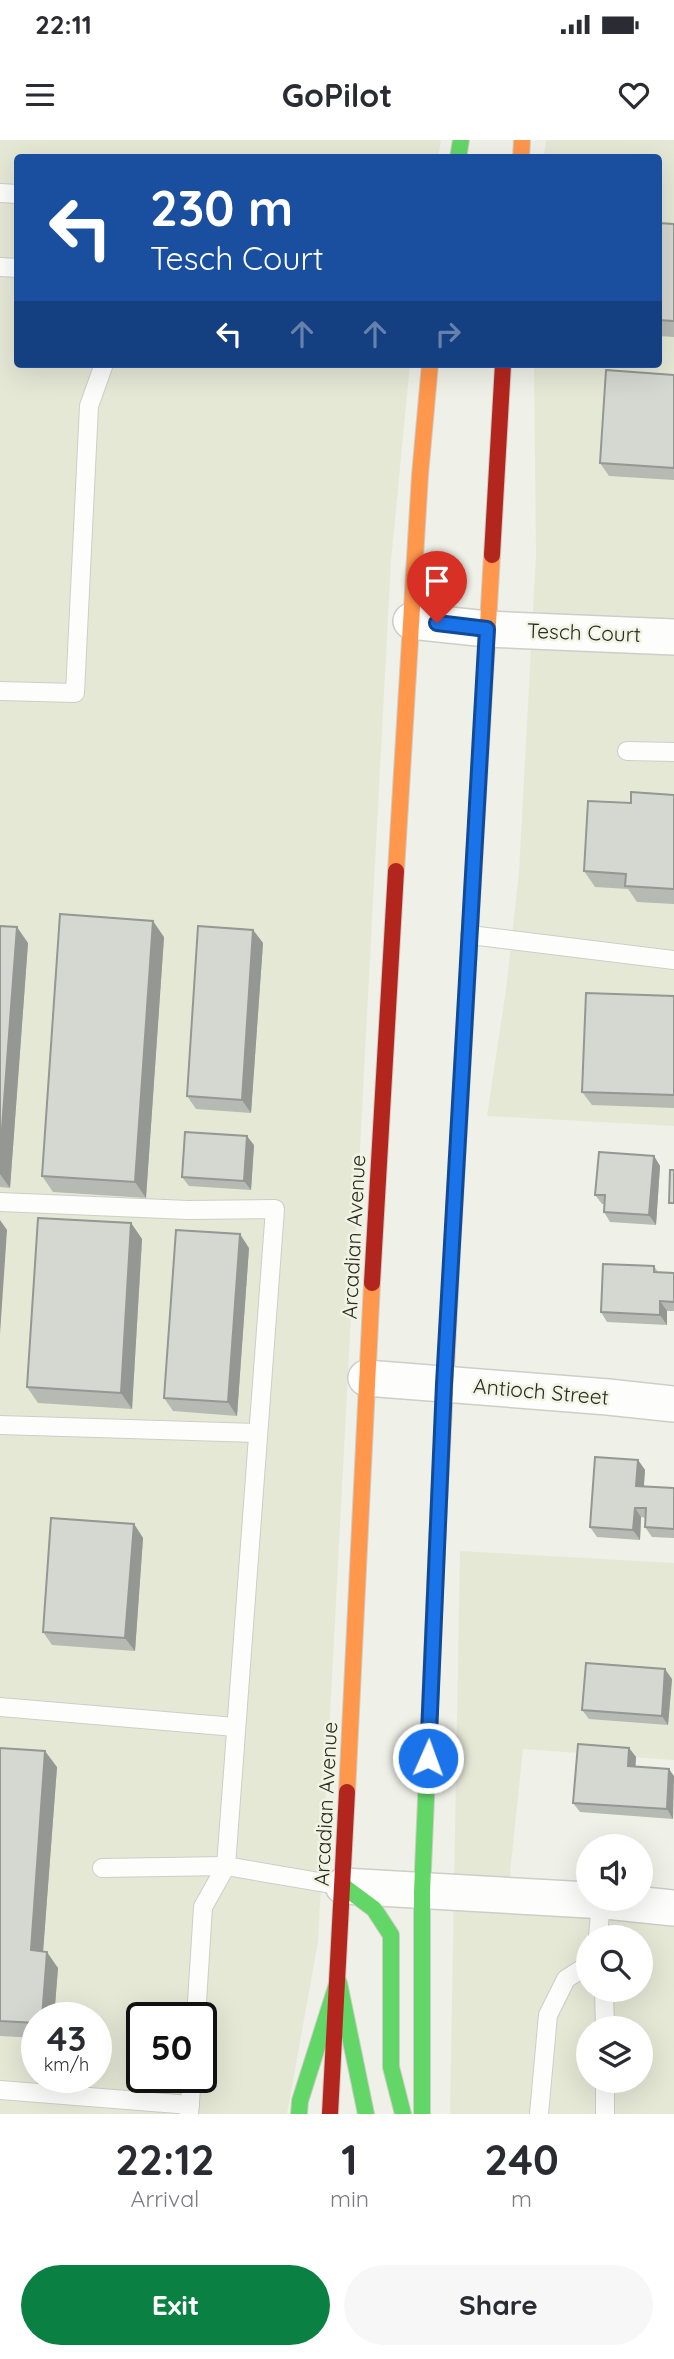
<!DOCTYPE html>
<html lang="en">
<head>
<meta charset="utf-8">
<style>
	body { margin:0; font-family:Quicksand,sans-serif; background:#f7f7f7; color:#2b2b33; height:100vh; display:flex; flex-direction:column; font-size:26px; white-space:nowrap }
	* { box-sizing:border-box; margin:0 }
	p { font-size:23px; color:#7c7c81 }
	.icon { flex:none; width:38px; height:38px; fill:none; stroke:currentColor; stroke-width:2; stroke-linecap:round; stroke-linejoin:round }
	.map { position:relative; height:1974px; overflow:hidden }
	.drawer { display:flex; flex-direction:column; background:#fff; flex:1 }
	.drawer>* { flex:none }
	.guide { position:absolute; left:14px; top:14px; width:648px; height:214px; border-radius:7px; box-shadow:0 7px 28px #0002; background:#1a4fa0; color:#fff; overflow:hidden }
	.tools { position:absolute; left:576px; top:1694px; display:grid; gap:14px }
	.tools a { display:grid; place-items:center; width:77px; height:77px; border-radius:50%; background:#fff; box-shadow:0 7px 28px #0002; font-size:35px }
	.speed { position:absolute; left:21px; top:1862px; display:flex; gap:14px; font-size:35px; font-weight:700; text-align:center }
	.speed>* { display:grid; place-content:center; width:91px; height:91px; border-radius:50%; background:#fff; box-shadow:0 7px 28px #0002; line-height:1 }
	.speed small { font-size:18px; font-weight:400 }
	.speed .limit { border:4px solid #111; border-radius:10px; background:#fff; color:#111 }
	.pin { position:absolute; display:grid; place-items:center; width:60px; height:60px; color:#fff; margin:-72px -30px; border-radius:50% 50% 50% 0; rotate:-45deg; box-shadow:0 0 7px #0007 }
	.pin .icon { rotate:45deg }
	.me { position:absolute; width:77px; margin:-38px; rotate:2deg; stroke-linejoin:round; filter:drop-shadow(0 0 5px #0008) }
	.turn { display:flex; align-items:center; gap:24px; height:147px; padding:0 21px; font-size:32px }
	.turn .icon { width:91px; height:91px; stroke-width:2.5 }
	.turn b { display:block; font-size:49px; line-height:60px }
	.lanes { display:flex; align-items:center; height:66px; padding:0 21px; background:#0003; justify-content:center; gap:35px; direction:ltr }
	.lanes .off { opacity:.35 }
	.eta { display:flex; justify-content:space-evenly; align-items:center; height:119px; text-align:center }
	.eta b { font-size:42px; font-weight:700; line-height:49px }
	.button { display:flex; gap:14px; margin-top:auto; padding:14px 21px }
	.button a { flex:1; height:80px; border-radius:42px; background:#0b8043; color:#fff; font-size:28px; font-weight:700; line-height:80px; text-align:center }
	.button a+a { background:#f7f7f7; color:#2b2b33 }
	.status { display:flex; justify-content:space-between; align-items:center; height:49px; padding:0 35px; background:#fff; direction:ltr }
	.status svg { height:19px; fill:currentColor }
	header { display:flex; justify-content:space-between; align-items:center; height:91px; padding:0 21px; background:#fff; font-size:32px; font-weight:700 }
	.map>svg:first-child { display:block }
	.built { fill:#e6e8d6; fill-rule:evenodd }
	.lines { fill:none; stroke-linecap:round; stroke-linejoin:round }
	.lane-casing { stroke:#cdcec7; stroke-width:20 }
	.street-casing { stroke:#cdcec7; stroke-width:38 }
	.fast-casing { stroke:#cdcec7; stroke-width:18 }
	.slow-casing { stroke:#cdcec7; stroke-width:18 }
	.jam-casing { stroke:#cdcec7; stroke-width:18 }
	.lane { stroke:#fdfdfb; stroke-width:18 }
	.street { stroke:#fdfdfb; stroke-width:35 }
	.fast { stroke:#63d668; stroke-width:16 }
	.slow { stroke:#ff974d; stroke-width:16 }
	.jam { stroke:#b3261e; stroke-width:16 }
	.wall { fill:#b6bab3 }
	.shaded-wall { fill:#949792 }
	.building { fill:#d4d8d0; stroke:#949792; stroke-width:2 }
	.route-casing { stroke:#114b97; stroke-width:18 }
	.route { stroke:#1a73e8; stroke-width:12 }
	.labels { text-anchor:middle; stroke-width:5; stroke-linejoin:round; paint-order:stroke }
	.street-label { font-size:21px; fill:#2a2b24; stroke:#f2f4e3 }
</style>
</head>
<body>
<div class="status"><b>22:11</b><svg viewBox="0 0 49 12"><path d="M0 12V9h3v3zM5 12V6h3v6zM10 12V3h3v9zM15 12V0h3v12zM26 1h20v11H26zM47 4h2v5h-2z"/></svg></div>
<header><svg class="icon" aria-label="menu" viewBox="0 0 24 24"><path d="M4 6h16M4 12h16M4 18h16"/></svg>GoPilot<svg class="icon" aria-label="heart" viewBox="0 0 24 24"><path d="M12 20l-8-8c-3-5 5-10 8-4 3-6 11-1 8 4z"/></svg></header>
<div class="map">
<svg width="674" height="1974" viewBox="0 0 674 1974">
	<rect width="100%" height="100%" fill="#eff0e7"/>
	<g class="built">
		<path d="M0,0H441L438,18H18V224H410L391,421L318,1802L287,1974H0ZM37,1878H96V1937H37ZM142,1878H201V1937H142Z"/>
		<path d="M546,0H674V986L487,976L506,850L519,732L536,416L534,224H658V18L544,17Z"/>
		<path d="M460,1411L674,1423V1620L523,1609L510,1733L513,1771L674,1783V1974H450ZM588,1797H640V1850H588ZM588,1888H640V1941H588Z"/>
	</g>
	<g class="lines">
		<defs>
			<g id="lane">
				<path d="M0,53L18,54"/>
				<path d="M0,127L18,128"/>
				<path d="M0,551L75,553L89,266L104,224"/>
				<path d="M627,611L674,612"/>
				<path d="M470,795L674,820"/>
				<path d="M0,1062L188,1070L275,1069L226,1726L203,1767L196,1878"/>
				<path d="M0,1285L258,1293"/>
				<path d="M0,1567L235,1587"/>
				<path d="M102,1728L226,1726L343,1746"/>
				<path d="M598,1797L601,1761"/>
				<path d="M604,1850L605,1888"/>
				<path d="M0,1950L190,1965"/>
				<path d="M189,1974L192,1937"/>
				<path d="M539,1974L548,1875L566,1839L588,1825"/>
				<path d="M605,1974V1941"/>
			</g>
			<g id="street">
				<path d="M411,481L487,489L674,497"/>
				<path d="M366,1238L608,1257L674,1264"/>
				<path d="M343,1746L606,1761L674,1768"/>
			</g>
			<g id="fast">
				<path d="M458,18L461,0"/>
				<path d="M452,1111L471,775"/>
				<path d="M343,1746L374,1769L391,1795V1927L403,1974"/>
				<path d="M339,1843L366,1974"/>
				<path d="M299,1974L300,1961L338,1841"/>
				<path d="M422,1974V1752L437,1403"/>
			</g>
			<g id="slow">
				<path d="M521,18L522,0"/>
				<path d="M396,731L420,335L430,224"/>
				<path d="M471,775L492,415"/>
				<path d="M437,1403L452,1111"/>
				<path d="M347,1652L372,1143"/>
			</g>
			<g id="jam">
				<path d="M492,415L503,224"/>
				<path d="M372,1143L396,731"/>
				<path d="M330,1974L347,1652"/>
			</g>
		</defs>
		<use href="#lane" class="lane-casing"/>
		<use href="#street" class="street-casing"/>
		<use href="#fast" class="fast-casing"/>
		<use href="#slow" class="slow-casing"/>
		<use href="#jam" class="jam-casing"/>
		<use href="#lane" class="lane"/>
		<use href="#street" class="street"/>
		<use href="#fast" class="fast"/>
		<use href="#slow" class="slow"/>
		<use href="#jam" class="jam"/>
	</g>
	<g class="wall">
		<path d="M658,83L674,84V197L658,196Z"/>
		<path d="M674,235V340L609,336L600,323Z"/>
		<path d="M674,655V764L637,762L628,749L595,747L584,731L631,663Z"/>
		<path d="M0,786L28,803L10,1048L0,1047Z"/>
		<path d="M253,790L263,803L251,973L196,969L187,956Z"/>
		<path d="M164,797L146,1058L53,1052L42,1036Z"/>
		<path d="M674,856V968L592,965L582,952Z"/>
		<path d="M254,1005L251,1050L189,1046L182,1037Z"/>
		<path d="M654,1016L660,1026L656,1085L610,1082L604,1072V1064H602L595,1055Z"/>
		<path d="M131,1083L142,1099L132,1269L38,1263L27,1247Z"/>
		<path d="M249,1108L237,1276L173,1271L164,1258Z"/>
		<path d="M654,1126L658,1132L674,1133V1171H667V1185L607,1182L601,1172Z"/>
		<path d="M638,1320L645,1330L644,1346L674,1348V1398L652,1397L645,1387L646,1378L641,1377L640,1400L597,1397L590,1387Z"/>
		<path d="M134,1384L143,1398L135,1511L52,1505L43,1492Z"/>
		<path d="M672,1539L668,1585L589,1579L582,1570Z"/>
		<path d="M0,1608L57,1627L43,1811L58,1828L54,1878H37V1898L0,1896Z"/>
		<path d="M629,1608L636,1617L635,1627L669,1629L673,1679L580,1672L573,1663Z"/>
	</g>
	<g class="shaded-wall">
		<path d="M153,781L164,797L146,1058L135,1042Z"/>
		<path d="M17,787L28,803L10,1048L0,1034V1015Z"/>
		<path d="M253,790L263,803L251,973L242,960Z"/>
		<path d="M247,996L254,1005L251,1050L244,1041Z"/>
		<path d="M654,1016L660,1026L656,1085L649,1075Z"/>
		<path d="M0,1080L7,1090L0,1194Z"/>
		<path d="M131,1083L142,1099L132,1269L121,1253Z"/>
		<path d="M240,1094L249,1108L237,1276L228,1262Z"/>
		<path d="M660,1161L667,1171V1185L660,1175Z"/>
		<path d="M638,1320L645,1330L643,1355L636,1346Z"/>
		<path d="M635,1368L641,1377L640,1400L633,1390Z"/>
		<path d="M134,1384L143,1398L135,1511L125,1498Z"/>
		<path d="M665,1529L672,1539L668,1585L662,1576Z"/>
		<path d="M629,1608L636,1617L635,1636L628,1626Z"/>
		<path d="M45,1611L57,1627L42,1826L31,1810Z"/>
		<path d="M669,1629L674,1636L673,1679L667,1669Z"/>
		<path d="M47,1812L58,1828L54,1878H42Z"/>
	</g>
	<g class="building">
		<path d="M658,83L674,84V181L658,180Z"/>
		<path d="M606,230L674,235V328L600,323Z"/>
		<path d="M631,652L674,655V749L625,746L626,734L584,731L588,661L631,663Z"/>
		<path d="M60,774L153,781L135,1042L42,1036Z"/>
		<path d="M0,786L17,787L0,1015Z"/>
		<path d="M198,786L253,790L242,960L187,956Z"/>
		<path d="M586,853L674,856V955L582,952Z"/>
		<path d="M185,992L247,996L244,1041L182,1037Z"/>
		<path d="M599,1012L654,1016L649,1075L604,1072L605,1055H595Z"/>
		<path d="M670,1030H674V1063H669Z"/>
		<path d="M38,1078L131,1083L121,1253L27,1247Z"/>
		<path d="M176,1090L240,1094L228,1262L164,1258Z"/>
		<path d="M603,1124L654,1126V1132L674,1133V1162L660,1161V1175L601,1172Z"/>
		<path d="M595,1317L638,1320L636,1346L674,1348V1389L645,1387L646,1368H635L633,1390L590,1387Z"/>
		<path d="M51,1378L134,1384L125,1498L43,1492Z"/>
		<path d="M586,1523L665,1529L662,1576L582,1570Z"/>
		<path d="M578,1604L629,1608L628,1626L669,1629L667,1669L573,1663Z"/>
		<path d="M0,1608L45,1611L31,1810L47,1812L42,1878H37V1883L0,1881Z"/>
	</g>
	<g class="lines">
		<defs>
			<path id="route" d="M428,1618L444,1244L487,489L437,483"/>
		</defs>
		<use href="#route" class="route-casing"/>
		<use href="#route" class="route"/>
	</g>
	<g class="labels">
		<g class="street-label">
			<text transform="translate(584 493) rotate(2)" y="7">Tesch Court</text>
			<text transform="translate(354 1097) rotate(-87)" y="7">Arcadian Avenue</text>
			<text transform="translate(541 1252) rotate(5)" y="7">Antioch Street</text>
			<text transform="translate(326 1664) rotate(-87)" y="7">Arcadian Avenue</text>
		</g>
	</g>
</svg>
<div class="tools">
<a><svg class="icon" aria-label="sound" viewBox="0 0 24 24"><path d="M4 9h4l5-4v14l-5-4H4zM17 9q2 3 0 6"/></svg></a>
<a><svg class="icon" aria-label="search" viewBox="0 0 24 24"><circle cx="10" cy="10" r="6"/><path d="M15 15l6 6"/></svg></a>
<a><svg class="icon" aria-label="layers" viewBox="0 0 24 24"><path d="M12 4l9 5-9 5-9-5zM3 14l9 5 9-5"/></svg></a>
</div>
<div class="speed"><div>43<small>km/h</small></div><div class="limit">50</div></div>
<div class="pin" style="left:437px;top:483px;background:#d93025"><svg class="icon" aria-label="arrive" viewBox="0 0 24 24"><path d="M6 21V4h12l-3 4 3 4H6"/></svg></div>
<svg class="me" style="left:428px;top:1618px" viewBox="-20 -20 40 40"><circle r="17" fill="#1a73e8" stroke="#fff" stroke-width="3"/><path d="M0-11L8 9 0 5-8 9z" fill="#fff"/></svg>
<div class="guide">
<div class="turn"><svg class="icon" aria-label="left" viewBox="0 0 24 24"><path d="M17 20v-9H6M10 6l-5 5 5 5"/></svg><div><b>230 m</b>Tesch Court</div></div>
<div class="lanes"><svg class="icon" aria-label="left" viewBox="0 0 24 24"><path d="M17 20v-9H6M10 6l-5 5 5 5"/></svg><svg class="icon off" aria-label="ahead" viewBox="0 0 24 24"><path d="M12 20V5M6 11l6-6 6 6"/></svg><svg class="icon off" aria-label="ahead" viewBox="0 0 24 24"><path d="M12 20V5M6 11l6-6 6 6"/></svg><svg class="icon off" aria-label="right" viewBox="0 0 24 24"><path d="M7 20v-9h11M14 6l5 5-5 5"/></svg></div>
</div>
</div>
<section class="drawer">
<div class="eta">
<div><b>22:12</b><p>Arrival</p></div>
<div><b>1</b><p>min</p></div>
<div><b>240</b><p>m</p></div>
</div>
<div class="button"><a>Exit</a><a>Share</a></div>
</section>
</body>
</html>
